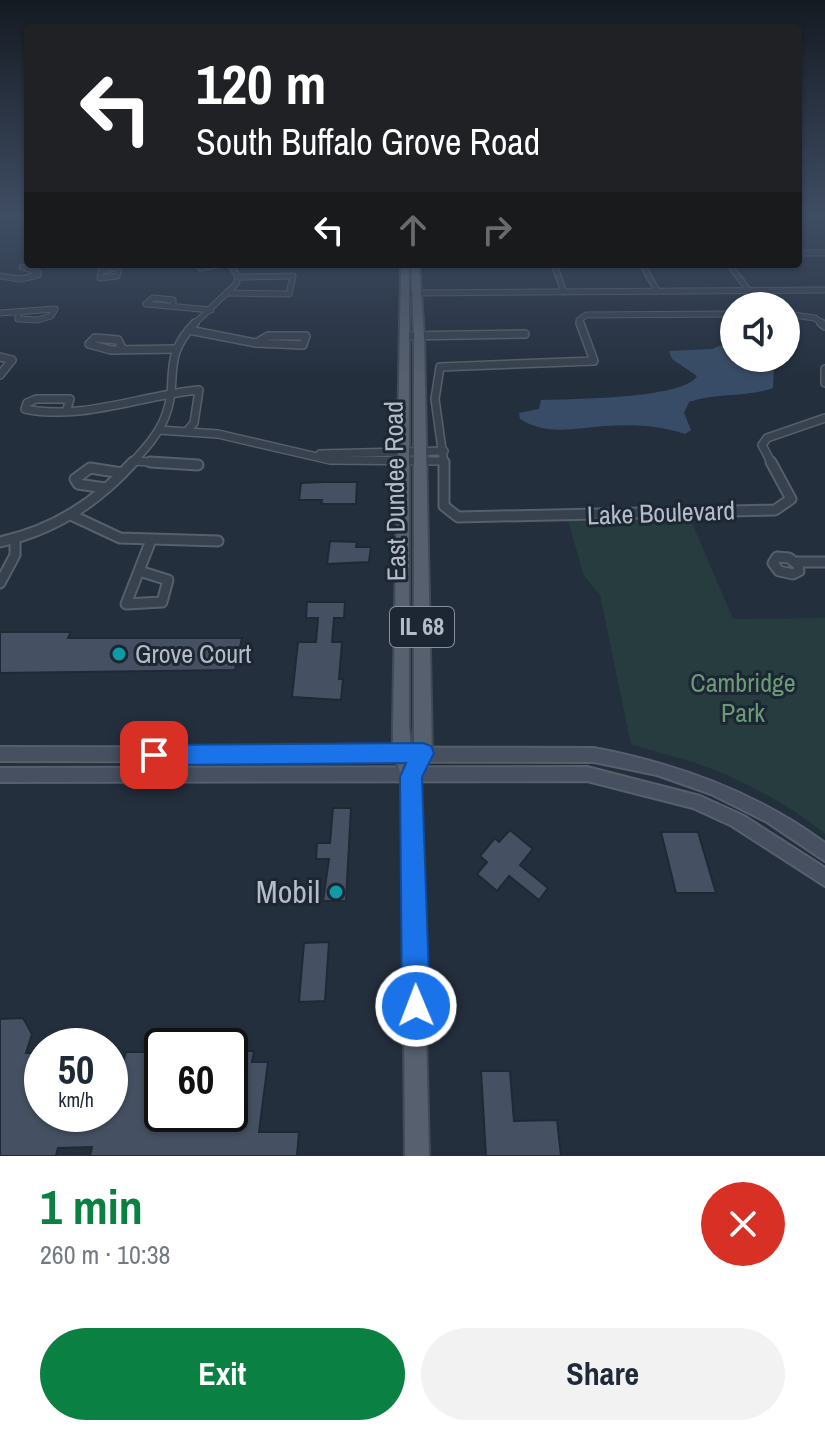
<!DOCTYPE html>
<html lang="en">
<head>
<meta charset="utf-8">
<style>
	body { margin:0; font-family:"Archivo Narrow",sans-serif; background:#f2f2f3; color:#1f2937; height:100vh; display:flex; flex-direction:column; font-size:30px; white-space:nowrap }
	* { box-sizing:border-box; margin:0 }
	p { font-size:26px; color:#747a83 }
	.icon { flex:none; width:44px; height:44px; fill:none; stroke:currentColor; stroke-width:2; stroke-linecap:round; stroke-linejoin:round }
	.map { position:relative; height:1156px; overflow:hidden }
	.details { display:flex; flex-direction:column; background:#fff; flex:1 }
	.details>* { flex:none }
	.hud { position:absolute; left:24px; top:24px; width:778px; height:244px; border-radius:8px; box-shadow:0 2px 6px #0004; background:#202124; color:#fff; overflow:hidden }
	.tools { position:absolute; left:720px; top:292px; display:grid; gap:16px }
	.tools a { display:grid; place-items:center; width:80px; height:80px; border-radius:50%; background:#fff; box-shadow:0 2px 6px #0004; font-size:40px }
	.speed { position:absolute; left:24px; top:1028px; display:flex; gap:16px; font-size:40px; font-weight:700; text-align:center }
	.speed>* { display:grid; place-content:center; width:104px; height:104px; border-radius:50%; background:#fff; box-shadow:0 2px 6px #0004; line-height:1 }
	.speed small { font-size:20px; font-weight:400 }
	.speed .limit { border:4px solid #111; border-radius:12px; background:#fff; color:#111 }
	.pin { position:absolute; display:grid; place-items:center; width:68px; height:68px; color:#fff; margin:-34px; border-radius:16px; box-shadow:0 4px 12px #0006 }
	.me { position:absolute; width:88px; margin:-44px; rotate:359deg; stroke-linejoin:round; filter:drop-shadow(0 0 6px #0008) }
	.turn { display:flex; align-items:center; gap:28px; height:168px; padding:0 40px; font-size:36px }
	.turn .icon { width:104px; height:104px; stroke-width:2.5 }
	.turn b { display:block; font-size:56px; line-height:68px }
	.lanes { display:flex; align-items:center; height:76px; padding:0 40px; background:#0003; justify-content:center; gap:40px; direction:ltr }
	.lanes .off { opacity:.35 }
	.round { display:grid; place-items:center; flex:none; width:84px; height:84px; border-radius:42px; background:#f2f2f3 }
	.summary { display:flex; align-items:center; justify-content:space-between; height:136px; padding:0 40px }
	h1 { font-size:48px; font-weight:700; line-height:60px; color:#0b8043 }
	.cta { display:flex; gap:16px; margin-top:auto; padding:16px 40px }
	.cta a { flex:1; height:92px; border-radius:48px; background:#0b8043; color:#fff; font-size:32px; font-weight:700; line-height:92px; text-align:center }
	.cta a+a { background:#f2f2f3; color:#1f2937 }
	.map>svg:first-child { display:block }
	.green { fill:#263c3f }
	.water { fill:#394c67 }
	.building { fill:#455162; stroke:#1f2835; stroke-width:2 }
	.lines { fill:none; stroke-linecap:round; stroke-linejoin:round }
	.street-far2-casing { stroke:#565f6c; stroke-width:7 }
	.street-far1-casing { stroke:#565f6c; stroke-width:10 }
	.street-casing { stroke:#565f6c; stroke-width:13 }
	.secondary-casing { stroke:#565f6c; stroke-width:4 }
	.primary-casing { stroke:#414a57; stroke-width:4 }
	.street-far2 { stroke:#38414e; stroke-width:5 }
	.street-far1 { stroke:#38414e; stroke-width:7 }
	.street { stroke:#38414e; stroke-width:9 }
	.secondary { fill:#465061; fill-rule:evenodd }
	.primary { fill:#56606e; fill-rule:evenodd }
	.route { fill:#1a73e8; stroke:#114b97; stroke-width:2 }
	.culture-dot { fill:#0f9aa8; stroke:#1d2633; stroke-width:3 }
	.labels { text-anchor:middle; stroke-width:6; stroke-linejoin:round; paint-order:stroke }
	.shield { fill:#1d2633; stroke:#878f9c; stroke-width:2 }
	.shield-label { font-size:24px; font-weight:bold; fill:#b4bcc9 }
	.street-label { font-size:26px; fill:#b4bcc9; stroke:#1d2633 }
	.poi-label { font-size:26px; fill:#b4bcc9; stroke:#1d2633; text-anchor:start }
	.park-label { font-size:26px; fill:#6b9a76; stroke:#1d2633 }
	.near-poi-label { font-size:32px; fill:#b4bcc9; stroke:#1d2633; text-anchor:end }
</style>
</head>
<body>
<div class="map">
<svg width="825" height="1156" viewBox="0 0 825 1156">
	<rect width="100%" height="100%" fill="#242f3e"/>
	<path class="green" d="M690,518L733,619L825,618V834C791,806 745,781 704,766C681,757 655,753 631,744L600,595L584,576L568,521Z"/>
	<path class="water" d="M724,344H734V358H780L774,366L773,388C746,398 717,392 689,402L684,413L691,430L685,434C660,425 631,424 605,426C575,428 547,436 520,419L519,413L539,409L541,400C570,399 684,399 697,376L672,359L669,351L712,349Z"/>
	<g class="building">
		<path d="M324,482H357L356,504H321L322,500H299L301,483Z"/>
		<path d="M330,541L357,542L356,547H371L369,562L327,564Z"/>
		<path d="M307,602H345L344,618H334L332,642H342L339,679H343L341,700L292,697L298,642H316L318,618H306Z"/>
		<path d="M0,632H71L68,638H242L235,670L0,673Z"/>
		<path d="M333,808H351L346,901H323L329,859H316L317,843H330Z"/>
		<path d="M510,830L533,849L520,865L548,888L539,900L509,876L497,891L477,874L487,862L480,856L495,838L499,842Z"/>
		<path d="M661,832H698L716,893H676Z"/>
		<path d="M329,942L325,1001L299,1002L304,943Z"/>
		<path d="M23,1018L32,1034L26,1053H42V1114H110V1062H123L126,1052H151L149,1061H162V1114H230V1051H254L252,1062H268L259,1132H299L297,1156H90L92,1147L58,1148L56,1156H0V1019Z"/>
		<path d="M481,1071H510L514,1121L557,1120L561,1156H486Z"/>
	</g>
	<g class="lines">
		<defs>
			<g id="street-far2">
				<path d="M798,249L802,253H825"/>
				<path d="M198,264L200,268L223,264"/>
				<path d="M554,264L564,292"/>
				<path d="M642,264L657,291"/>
				<path d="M729,264L749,291"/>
				<path d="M119,267L101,271L100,278L117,276L120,264"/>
				<path d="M0,276L21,279L38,275V272L22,267"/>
				<path d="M229,293L289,294L293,276L238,277"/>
				<path d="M412,293L825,290"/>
				<path d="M173,305V300L153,298L146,304L211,310"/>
				<path d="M0,313L55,309L51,316L38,320L18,319V314"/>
				<path d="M786,314L815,318L824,325"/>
				<path d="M193,325L236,284L238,277L230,264"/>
				<path d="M581,325L579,320L586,315L734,314"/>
			</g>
			<g id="street-far1">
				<path d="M821,323L825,326"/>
				<path d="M189,330L256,343"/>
				<path d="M268,336H306L303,345L256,343Z"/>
				<path d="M405,336L525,334"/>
				<path d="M122,348L118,340L95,338L89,344L111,350L176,349"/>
				<path d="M0,357L12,360L0,375"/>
				<path d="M825,369V383"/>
				<path d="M66,412L70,399H36L27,403L25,409C82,421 142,395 199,390L194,423L187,431"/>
				<path d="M159,430L218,434L330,460L444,461"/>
				<path d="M320,454L444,451"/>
				<path d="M134,461L182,464"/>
				<path d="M131,464C144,450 158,435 165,417C180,379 160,359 195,323"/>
				<path d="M444,464L435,399L440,367L594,361L580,323"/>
				<path d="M772,464L762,445L767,438L825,418"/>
			</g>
			<g id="street">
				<path d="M150,462L198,465"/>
				<path d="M444,462V506L458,517L775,510L791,499L771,462"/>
				<path d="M105,488L78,484L75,479L90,468L122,473"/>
				<path d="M71,515L120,538L218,541"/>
				<path d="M0,542C54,530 96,503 133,462"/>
				<path d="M777,557L789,558L798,565L799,571L793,574L779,571L773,563Z"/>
				<path d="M796,562H825"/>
				<path d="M139,571L168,580L162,602L126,604L151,540"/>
				<path d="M0,583L15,555V539"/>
			</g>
			<g id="secondary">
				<path d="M0,747L594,748C678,764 756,792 825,843V861L767,822L711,794L657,775L594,762L0,761Z"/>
				<path d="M587,767L700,796L744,816L825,868V886L732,826L693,808L587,781L0,782V768Z"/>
			</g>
			<path id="primary" d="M401,264H409V726L412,757L414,753V336L411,264H419L424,336L432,753L420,777L429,1156H405L402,777L393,753V726Z"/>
		</defs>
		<use href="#street-far2" class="street-far2-casing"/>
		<use href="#street-far1" class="street-far1-casing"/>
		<use href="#street" class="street-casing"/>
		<use href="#secondary" class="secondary-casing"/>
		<use href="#primary" class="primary-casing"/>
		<use href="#street-far2" class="street-far2"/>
		<use href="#street-far1" class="street-far1"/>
		<use href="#street" class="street"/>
		<use href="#secondary" class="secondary"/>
		<use href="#primary" class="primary"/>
	</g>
	<linearGradient id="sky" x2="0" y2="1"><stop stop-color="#141a22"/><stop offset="0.57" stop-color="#3f4d63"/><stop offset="1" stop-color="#3f4d63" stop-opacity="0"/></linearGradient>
	<rect width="825" height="377" fill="url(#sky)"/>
	<path class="route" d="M423,743L431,746L434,753L422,777L430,1006L426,1016L416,1020L406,1016L402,1006L400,777L406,763L154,765L146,762L142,755L146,748L154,745Z"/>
	<g class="culture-dot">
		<circle cx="119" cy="654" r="8"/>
		<circle cx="336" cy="892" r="8"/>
	</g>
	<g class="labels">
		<rect class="shield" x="390" y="607" width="64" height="40" rx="6"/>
		<g class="shield-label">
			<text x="422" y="635">IL 68</text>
		</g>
		<g class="street-label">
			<text transform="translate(395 491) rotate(-91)" y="9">East Dundee Road</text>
			<text transform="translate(661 513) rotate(-2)" y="9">Lake Boulevard</text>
		</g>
		<g class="poi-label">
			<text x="135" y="663">Grove Court</text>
		</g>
		<g class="park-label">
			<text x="743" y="692">Cambridge<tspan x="743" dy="30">Park</tspan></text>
		</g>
		<g class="near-poi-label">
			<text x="320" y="903">Mobil</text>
		</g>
	</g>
</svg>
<div class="tools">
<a><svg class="icon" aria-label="sound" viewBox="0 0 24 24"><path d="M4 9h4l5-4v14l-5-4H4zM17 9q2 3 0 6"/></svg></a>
</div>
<div class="speed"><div>50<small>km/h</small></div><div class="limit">60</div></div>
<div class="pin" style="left:154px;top:755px;background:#d93025"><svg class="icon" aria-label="arrive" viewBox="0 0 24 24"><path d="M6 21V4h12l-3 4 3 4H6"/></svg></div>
<svg class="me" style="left:416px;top:1006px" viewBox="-20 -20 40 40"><circle r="17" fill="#1a73e8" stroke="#fff" stroke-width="3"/><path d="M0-11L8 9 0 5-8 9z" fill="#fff"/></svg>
<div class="hud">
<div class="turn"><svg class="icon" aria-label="left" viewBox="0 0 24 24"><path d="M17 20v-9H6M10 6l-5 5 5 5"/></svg><div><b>120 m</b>South Buffalo Grove Road</div></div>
<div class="lanes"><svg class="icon" aria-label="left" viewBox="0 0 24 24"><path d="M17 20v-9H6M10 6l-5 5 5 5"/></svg><svg class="icon off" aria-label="ahead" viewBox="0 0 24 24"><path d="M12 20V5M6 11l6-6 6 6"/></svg><svg class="icon off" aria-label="right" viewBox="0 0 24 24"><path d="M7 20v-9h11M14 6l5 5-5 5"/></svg></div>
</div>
</div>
<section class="details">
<div class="summary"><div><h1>1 min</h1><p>260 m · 10:38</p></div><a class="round" style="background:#d93025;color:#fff"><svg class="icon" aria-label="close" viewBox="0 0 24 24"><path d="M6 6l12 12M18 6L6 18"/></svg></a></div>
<div class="cta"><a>Exit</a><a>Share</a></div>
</section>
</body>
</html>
